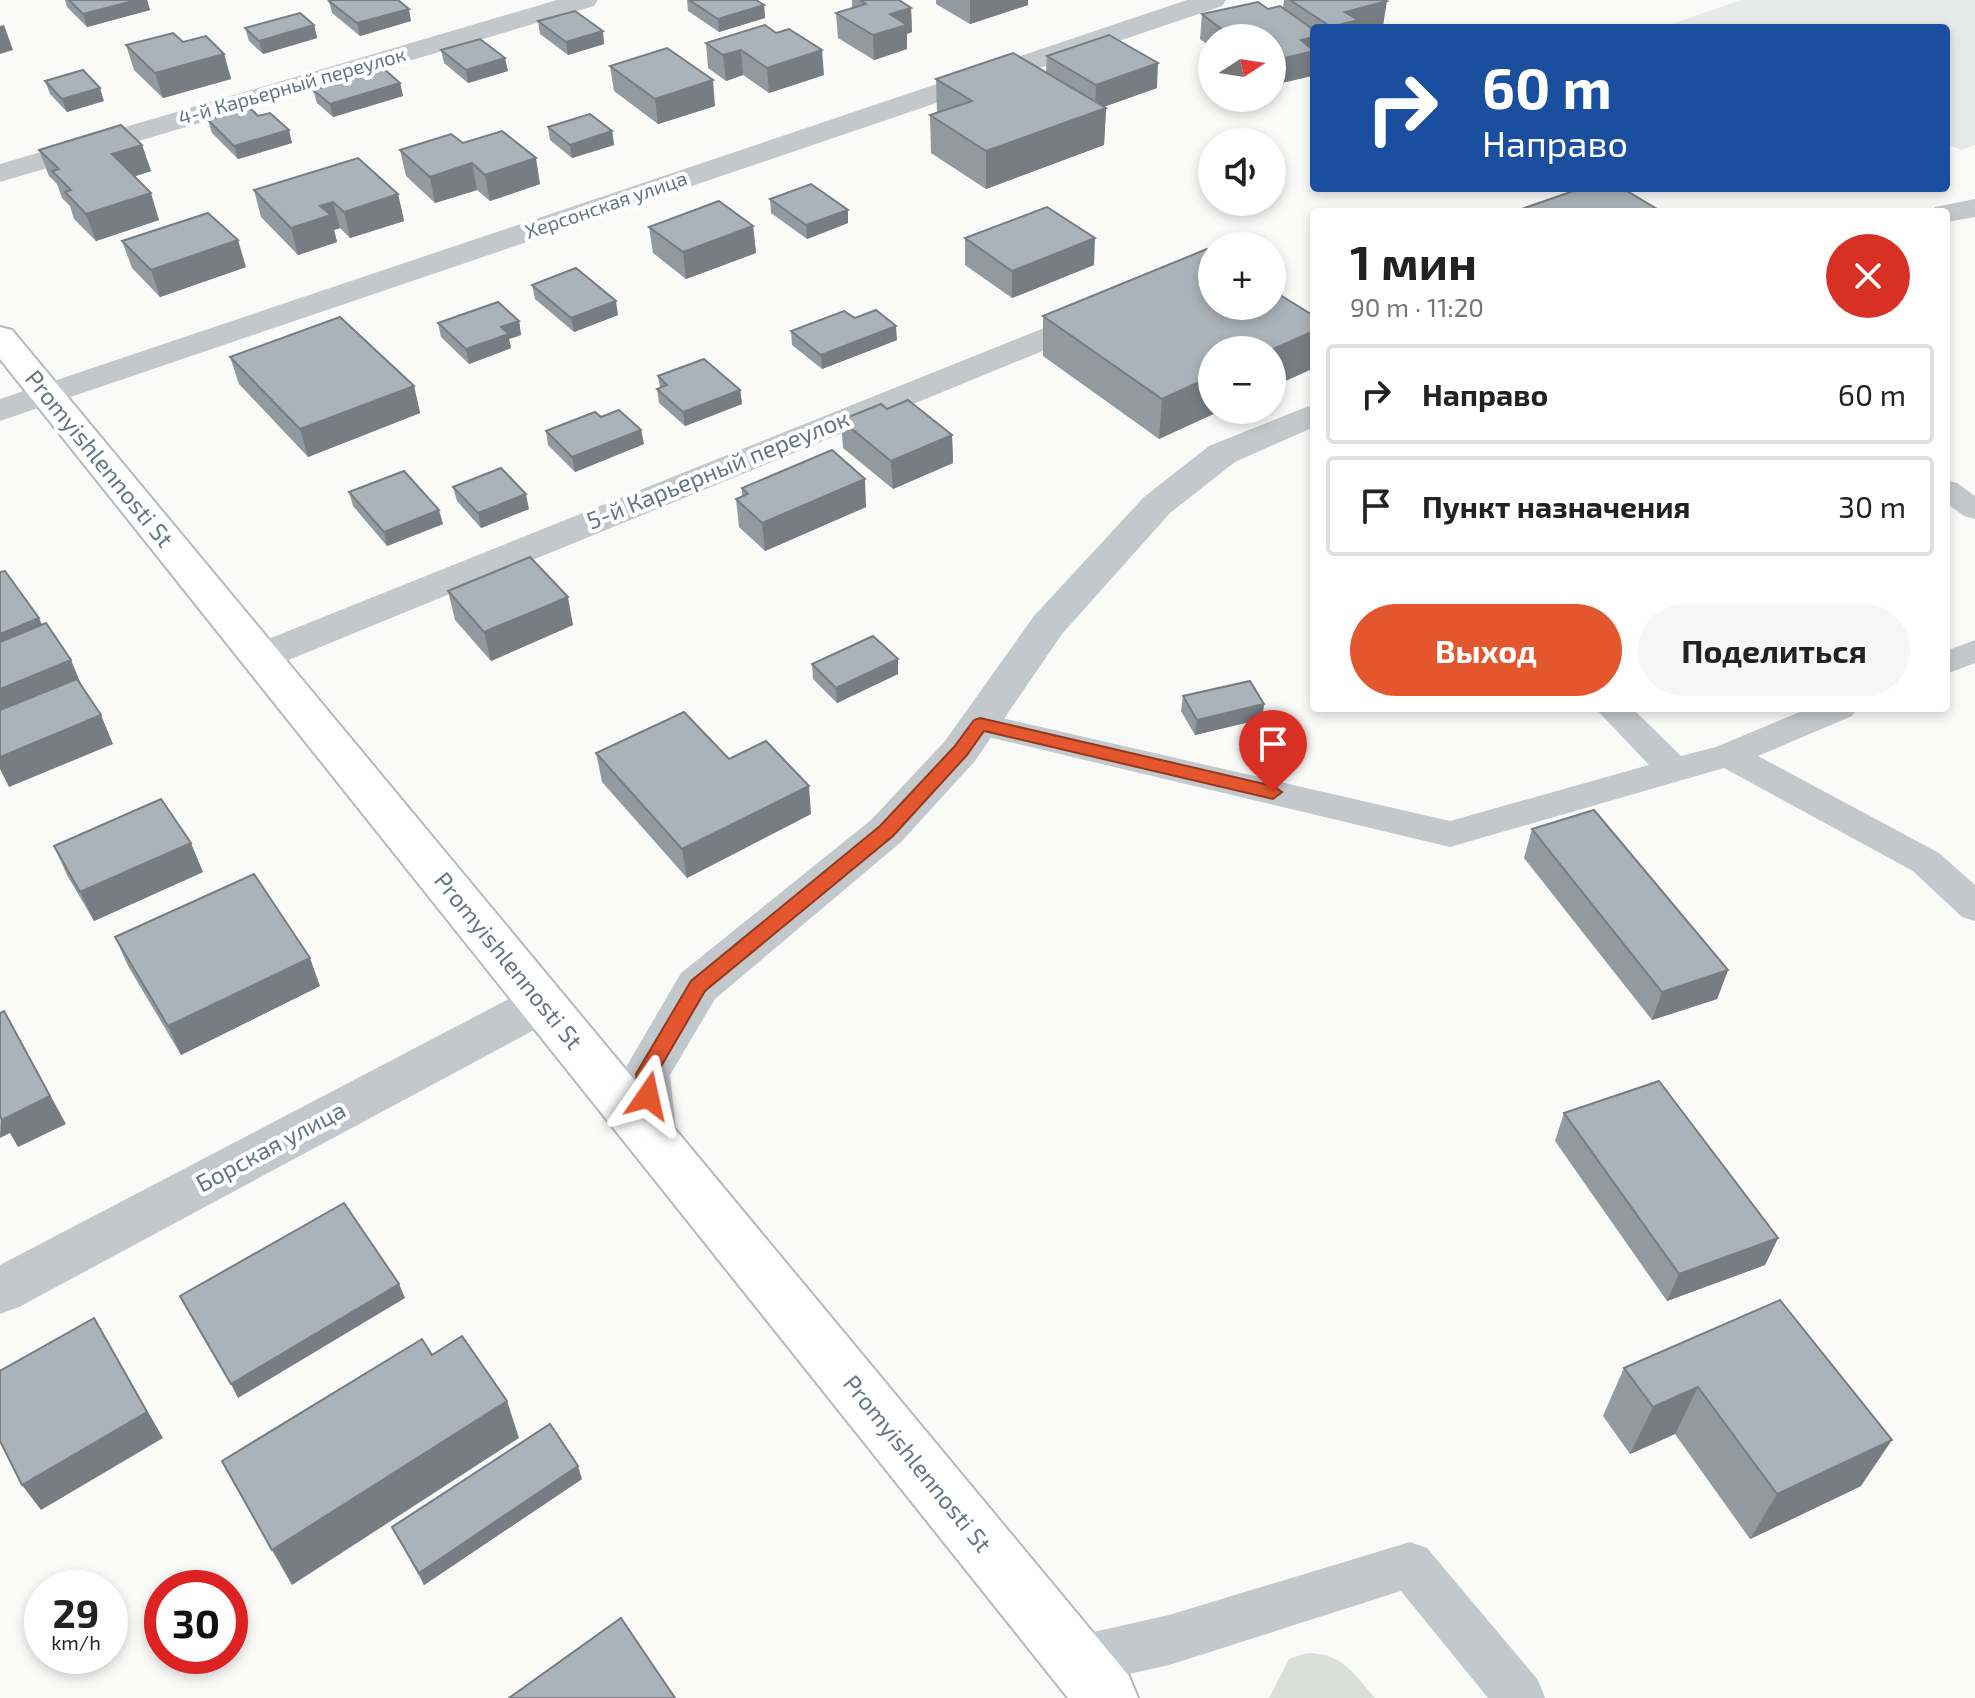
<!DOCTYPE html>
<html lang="ru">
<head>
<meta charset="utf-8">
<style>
	body { margin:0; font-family:"Exo 2",sans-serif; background:#f6f6f6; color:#222; height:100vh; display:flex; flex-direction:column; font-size:30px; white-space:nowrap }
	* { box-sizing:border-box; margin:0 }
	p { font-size:26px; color:#767676 }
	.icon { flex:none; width:44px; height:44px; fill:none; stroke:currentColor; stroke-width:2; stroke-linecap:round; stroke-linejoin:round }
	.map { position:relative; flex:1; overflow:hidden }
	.sheet { position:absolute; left:1310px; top:208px; width:640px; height:504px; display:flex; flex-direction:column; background:#fff; border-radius:8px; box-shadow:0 4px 12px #0003 }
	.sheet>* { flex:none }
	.banner { position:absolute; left:1310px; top:24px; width:640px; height:168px; border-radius:8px; box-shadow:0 4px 12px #0003; background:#1a4fa0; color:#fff; overflow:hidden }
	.needle { width:52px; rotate:78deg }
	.controls { position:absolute; left:1198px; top:24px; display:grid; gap:16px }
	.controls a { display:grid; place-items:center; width:88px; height:88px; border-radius:50%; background:#fff; box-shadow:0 4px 12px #0003; font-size:40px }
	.speed { position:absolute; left:24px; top:1570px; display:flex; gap:16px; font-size:40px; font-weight:700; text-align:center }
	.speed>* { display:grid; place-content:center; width:104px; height:104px; border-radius:50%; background:#fff; box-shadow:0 4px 12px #0003; line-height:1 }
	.speed small { font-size:20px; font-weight:400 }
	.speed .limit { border:12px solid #d22; background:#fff; color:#111 }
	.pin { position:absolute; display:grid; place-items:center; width:68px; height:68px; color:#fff; margin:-82px -34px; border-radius:50% 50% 50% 0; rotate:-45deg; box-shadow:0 0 8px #0007 }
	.pin .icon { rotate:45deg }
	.me { position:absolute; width:88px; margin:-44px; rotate:11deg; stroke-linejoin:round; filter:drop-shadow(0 0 6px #0008) }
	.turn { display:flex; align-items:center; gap:28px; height:168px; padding:0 40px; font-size:36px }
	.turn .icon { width:104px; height:104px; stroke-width:2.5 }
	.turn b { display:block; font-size:56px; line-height:68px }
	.round { display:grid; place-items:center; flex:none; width:84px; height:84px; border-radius:42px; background:#f6f6f6 }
	.summary { display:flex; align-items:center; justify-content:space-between; height:136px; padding:0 40px }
	h1 { font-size:48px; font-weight:700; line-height:60px }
	.primary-button { display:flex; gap:16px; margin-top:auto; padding:16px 40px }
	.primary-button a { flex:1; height:92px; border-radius:48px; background:#e4572e; color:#fff; font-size:32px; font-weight:700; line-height:92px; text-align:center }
	.primary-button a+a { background:#f6f6f6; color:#222 }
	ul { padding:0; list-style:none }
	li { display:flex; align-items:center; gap:24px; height:100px; margin:0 16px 12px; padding:0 24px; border:4px solid #e0e0e0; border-radius:8px }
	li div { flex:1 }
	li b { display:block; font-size:30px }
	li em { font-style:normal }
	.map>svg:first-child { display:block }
	.built { fill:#e8e9e9 }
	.green { fill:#dadfd7 }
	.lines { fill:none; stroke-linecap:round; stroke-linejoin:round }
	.secondary-casing { stroke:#b3babf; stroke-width:4 }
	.lane { fill:#c3c8cc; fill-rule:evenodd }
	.street { fill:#c3c8cc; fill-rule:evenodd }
	.secondary { fill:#fff; fill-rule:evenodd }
	.wall { fill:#929a9f }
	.shaded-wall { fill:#777d82 }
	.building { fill:#aab3b9; stroke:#777d82; stroke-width:2 }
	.route { fill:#e4572e; stroke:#94391e; stroke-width:2 }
	.labels { text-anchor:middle; stroke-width:8; stroke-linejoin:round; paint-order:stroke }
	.far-street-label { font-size:20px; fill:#657683; stroke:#fff }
	.street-label { font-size:24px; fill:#657683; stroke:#fff }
</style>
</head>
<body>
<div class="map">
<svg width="1975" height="1698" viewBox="0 0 1975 1698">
	<rect width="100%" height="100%" fill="#fafaf8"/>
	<path class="built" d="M1741,0H1975V145L1961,150L1946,143V28H1660Z"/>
	<path class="green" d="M1307,1653C1343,1653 1353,1673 1375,1698H1269L1289,1659Z"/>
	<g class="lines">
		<defs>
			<path id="secondary" d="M0,327L12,330L1129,1676L1138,1698H1068L0,359Z"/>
		</defs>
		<use href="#secondary" class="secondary-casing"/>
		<g class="lane">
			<path d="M1946,480L1957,483L1975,496V519L1964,516L1946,503Z"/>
			<path d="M1975,640V663L1946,674V651Z"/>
			<path d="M1595,708H1632L1681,756L1716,747L1809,708H1857L1852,716L1758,756L1939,853L1975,885V921L1962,917L1913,871L1724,768L1450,847L980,735L968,732L963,724L968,716L980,713L1450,821L1649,765Z"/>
			<path d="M1410,1542L1427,1548L1538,1680L1545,1698H1488L1401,1591L1169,1665L1076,1686L1058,1679L1051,1661L1058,1643L1076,1636L1169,1615Z"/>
		</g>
		<g class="street">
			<path d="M557,0H598L594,6L0,182V164Z"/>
			<path d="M1187,0H1226L1222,6L0,421V399Z"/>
			<path d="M1975,199V217L1946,222V212H1931L1935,207Z"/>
			<path d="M1099,306L1111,309L1115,316L1111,323L274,666L260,670L246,666L240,657L246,648Z"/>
			<path d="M1314,404V427L1235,462L1170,513L1062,634L975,761L901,842L715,999L670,1075L677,1138L670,1153L652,1159L634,1153L627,1138L622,1074L681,973L871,820L945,741L1034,616L1144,497L1209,446Z"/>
			<path d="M543,985L560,990L567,1003L560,1016L19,1307L0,1314V1265L526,990Z"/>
		</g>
		<use href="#secondary" class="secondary"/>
	</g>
	<g class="wall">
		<path d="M65,0H147L150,10L87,27L67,7Z"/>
		<path d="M687,0H756L764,5L765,18L719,32L688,11Z"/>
		<path d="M852,0H899L911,8L912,32L907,34V49L874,60L838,38L836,13L852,8Z"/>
		<path d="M936,0H1028V5L970,24L936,4Z"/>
		<path d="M1284,0H1385L1383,26L1376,28H1314V61L1312,76L1272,85V38H1212V48L1200,39L1202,14L1283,8Z"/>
		<path d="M329,1L411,21L360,36L332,13Z"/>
		<path d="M538,21L604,44L568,55L540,34Z"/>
		<path d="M314,25L317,38L263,54L249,41L245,28Z"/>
		<path d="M765,25L824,75L769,93L743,75L726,81L708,68L706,43Z"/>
		<path d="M183,42L224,54L231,79L163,98L134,70L126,45Z"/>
		<path d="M441,50L508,71L468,83L444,63Z"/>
		<path d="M1047,56L1157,88L1103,107L1106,108L1104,145L986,189L931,153L930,115L937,113L936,79L1046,73Z"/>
		<path d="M610,66L715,106L658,124L614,91Z"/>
		<path d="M45,81L104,101L67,112L50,94Z"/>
		<path d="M400,83L403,96L333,117L317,103L313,90Z"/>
		<path d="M258,116L292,143L238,159L212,133L208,120Z"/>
		<path d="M548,127L612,131L614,145L572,158L550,140Z"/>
		<path d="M463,143L540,184L490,201L477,190L435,203L406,176L400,150Z"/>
		<path d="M142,145L151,171L134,176L159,220L96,241L74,219L70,206L62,198L57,184L49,176L39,150Z"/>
		<path d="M1212,172V188L1209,186L1210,173Z"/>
		<path d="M254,190L398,194L404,221L350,238L340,228L334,230L337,242L298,255L261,217Z"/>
		<path d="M770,199L848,223L807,239L771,213Z"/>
		<path d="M753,226L756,253L686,279L653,253L649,227Z"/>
		<path d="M965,238L1094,265L1012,298L965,265Z"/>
		<path d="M122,241L246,267L160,297L132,268Z"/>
		<path d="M1207,249L1212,253V306H1272V290L1314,316V368L1272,387V350H1212V410H1222L1159,439L1043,356V316Z"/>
		<path d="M532,285L618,315L574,332L535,299Z"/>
		<path d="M855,318L897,340L822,369L792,345L791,331Z"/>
		<path d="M519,321L521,335L509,339L511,348L469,364L441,337L438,323Z"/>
		<path d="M230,357L414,386L420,413L308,457L239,384Z"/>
		<path d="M658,376L740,390L742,404L685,426L659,403L657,389L660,388Z"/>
		<path d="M601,417L641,430L644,444L575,472L548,445L546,431Z"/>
		<path d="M841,420L952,435L953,463L893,489L843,448Z"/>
		<path d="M453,487L529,509L481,528L457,501Z"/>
		<path d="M742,488L866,507L765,551L739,527L736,499L742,496Z"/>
		<path d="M349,492L443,524L387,546L353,506Z"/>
		<path d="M448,591L573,625L491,661L455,620Z"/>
		<path d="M812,664L898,674L837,703L813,679Z"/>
		<path d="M1183,696L1264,704L1262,719L1195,735L1181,711Z"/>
		<path d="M596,753L729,759L811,814L687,878L602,782Z"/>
		<path d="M1532,829L1728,970L1717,999L1652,1020L1524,858Z"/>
		<path d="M54,846L203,872L94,921L67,875Z"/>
		<path d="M115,937L320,986L181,1055L128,966Z"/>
		<path d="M1564,1113L1778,1238L1765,1265L1667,1301L1555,1141Z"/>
		<path d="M1780,1300L1861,1486L1750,1539L1675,1434L1630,1454L1603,1416L1624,1368Z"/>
		<path d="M582,1479L424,1585L392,1527Z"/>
	</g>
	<g class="shaded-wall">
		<path d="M137,0H147L150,10L87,27L83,14Z"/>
		<path d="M970,0H1028V5L970,24Z"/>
		<path d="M1387,1L1383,26L1376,28H1331L1345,12Z"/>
		<path d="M764,5L765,18L719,32L718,19Z"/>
		<path d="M911,8L912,32L907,34V49L874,60L873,35L890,14Z"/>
		<path d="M409,9L411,21L360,36L357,23Z"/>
		<path d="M4,25L13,50L0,54V26Z"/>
		<path d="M314,25L317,38L263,54L259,41Z"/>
		<path d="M603,31L604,44L568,55L566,42Z"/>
		<path d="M1314,37V61L1312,76L1272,85V61L1301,40Z"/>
		<path d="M741,50L743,75L726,81L723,55Z"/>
		<path d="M822,50L824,75L769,93L767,68Z"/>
		<path d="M224,54L231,79L163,98L155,73Z"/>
		<path d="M505,58L508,71L468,83L466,70Z"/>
		<path d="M1158,63L1157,88L1095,110L1096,85Z"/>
		<path d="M713,80L715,106L658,124L655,99Z"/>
		<path d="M400,83L403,96L333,117L330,104Z"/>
		<path d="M100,88L104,101L67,112L62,99Z"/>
		<path d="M1106,108L1104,145L986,189V151Z"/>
		<path d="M289,130L292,143L238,159L234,146Z"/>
		<path d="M612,131L614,145L572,158L570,145Z"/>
		<path d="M142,145L151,171L121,181L112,154Z"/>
		<path d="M536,158L540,184L490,201L485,175Z"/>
		<path d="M472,163L477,190L435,203L430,177Z"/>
		<path d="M1284,176L1282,190L1272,194V181Z"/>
		<path d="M151,193L159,220L96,241L86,214Z"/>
		<path d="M398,194L404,221L350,238L344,212Z"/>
		<path d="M333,202L340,228L334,230L337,242L298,255L291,228L320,206Z"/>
		<path d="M848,210V223L807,239L806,225Z"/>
		<path d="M753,226L756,253L686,279L683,252Z"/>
		<path d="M1095,238L1094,265L1012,298V271Z"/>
		<path d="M238,240L246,267L160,297L151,270Z"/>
		<path d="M616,301L618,315L574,332L571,318Z"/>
		<path d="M519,321L521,335L509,339L511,348L469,364L466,349L501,327Z"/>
		<path d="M896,326L897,340L822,369L821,355Z"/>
		<path d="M1314,331V368L1272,387V350Z"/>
		<path d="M1212,376V410H1222L1159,439L1162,399Z"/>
		<path d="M414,386L420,413L308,457L300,429Z"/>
		<path d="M740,390L742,404L685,426L683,412Z"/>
		<path d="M641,430L644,444L575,472L572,457Z"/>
		<path d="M952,435L953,463L893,489L891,461Z"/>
		<path d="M865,479L866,507L765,551L762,523Z"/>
		<path d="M526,494L529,509L481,528L478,513Z"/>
		<path d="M439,510L443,524L387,546L384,532Z"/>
		<path d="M568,597L573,625L491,661L484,632Z"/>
		<path d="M39,618L52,646L0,668V634Z"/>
		<path d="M898,659V674L837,703L836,688Z"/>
		<path d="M71,660L83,689L0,723V689Z"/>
		<path d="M1264,704L1262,719L1195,735L1197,720Z"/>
		<path d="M101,715L113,744L9,787L0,769V757Z"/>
		<path d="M809,786L811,814L687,878L682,849Z"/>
		<path d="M191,843L203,872L94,921L80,892Z"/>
		<path d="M310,958L320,986L181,1055L168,1026Z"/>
		<path d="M1728,970L1717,999L1652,1020L1662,992Z"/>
		<path d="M4,1011L66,1124L18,1147L10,1133L0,1138Z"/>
		<path d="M1778,1238L1765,1265L1667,1301L1679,1274Z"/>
		<path d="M399,1284L405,1298L238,1398L231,1384Z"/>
		<path d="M94,1318L163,1438L41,1510L22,1485Z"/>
		<path d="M1698,1387L1675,1434L1630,1454L1653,1407Z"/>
		<path d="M507,1401L519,1438L292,1585L272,1550Z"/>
		<path d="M1892,1440L1861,1486L1750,1539L1777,1494Z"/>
		<path d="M578,1466L582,1479L424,1585L419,1573Z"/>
	</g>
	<g class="building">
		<path d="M69,0H137L83,14Z"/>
		<path d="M332,0H398L409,9L357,23L329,1Z"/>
		<path d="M689,0H756L764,5L718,19Z"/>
		<path d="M860,0H899L911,8L890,14L907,25L873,35L836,13L866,4Z"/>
		<path d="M1290,0H1385L1387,1L1345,12L1358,20L1331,27Z"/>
		<path d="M1258,2L1268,9L1280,6L1314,30V37L1301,40L1314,51L1272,61V38H1221L1220,37L1229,35L1202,14Z"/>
		<path d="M575,11L603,31L566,42L538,21Z"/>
		<path d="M300,13L314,25L259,41L245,28Z"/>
		<path d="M765,25L776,33L789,29L822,50L767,68L741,50L723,55L706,43Z"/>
		<path d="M173,33L183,42L206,36L224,54L155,73L126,45Z"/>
		<path d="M1109,35L1158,63L1096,85L1047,56Z"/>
		<path d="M480,39L505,58L466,70L441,50Z"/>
		<path d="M667,48L713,80L655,99L610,66Z"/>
		<path d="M1013,53L1106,108L986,151L930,115L972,101L936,79Z"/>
		<path d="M384,69L400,83L330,104L313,90Z"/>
		<path d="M83,70L100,88L62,99L45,81Z"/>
		<path d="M249,107L258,116L270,113L289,130L234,146L208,120Z"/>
		<path d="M590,114L612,131L570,145L548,127Z"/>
		<path d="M121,125L142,145L112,154L151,193L86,214L65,192L71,190L52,171L59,169L39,150Z"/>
		<path d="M502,131L536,158L485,175L472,163L430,177L400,150L451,134L463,143Z"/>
		<path d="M358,158L398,194L344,212L333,202L320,206L331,215L291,228L254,190Z"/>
		<path d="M1272,169L1284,176L1272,181Z"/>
		<path d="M811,184L848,210L806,225L770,199Z"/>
		<path d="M1582,188H1622L1662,212H1513Z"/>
		<path d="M719,201L753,226L683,252L649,227Z"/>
		<path d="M1047,207L1095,238L1012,271L965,238Z"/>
		<path d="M208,213L238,240L151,270L122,241Z"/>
		<path d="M1207,249L1212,253V306H1272V290L1314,316V331L1271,350H1212V376L1162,399L1043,316Z"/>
		<path d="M576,268L616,301L571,318L532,285Z"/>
		<path d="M498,302L519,321L501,327L509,334L466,349L438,323Z"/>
		<path d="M876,310L896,326L821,355L791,331L844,311L855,318Z"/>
		<path d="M340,317L414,386L300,429L230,357Z"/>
		<path d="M704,359L740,390L683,412L657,389L667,385L658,376Z"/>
		<path d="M908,400L952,435L891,461L841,420L881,404L887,409Z"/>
		<path d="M619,410L641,430L572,457L546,431L595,412L601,417Z"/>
		<path d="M832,450L865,479L762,523L736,499L748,494L742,488Z"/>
		<path d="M501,468L526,494L478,513L453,487Z"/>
		<path d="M404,471L439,510L384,532L349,492Z"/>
		<path d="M530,557L568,597L484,632L448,591Z"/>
		<path d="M5,571L39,618L0,634V572Z"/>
		<path d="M46,623L71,660L0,689V642Z"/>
		<path d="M873,636L898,659L836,688L812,664Z"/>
		<path d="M77,679L101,715L0,757V710Z"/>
		<path d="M1250,681L1264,704L1197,720L1183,696Z"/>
		<path d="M684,712L729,759L766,741L809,786L682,849L596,753Z"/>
		<path d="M161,799L191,843L80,892L54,846Z"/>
		<path d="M1594,810L1728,970L1662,992L1532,829Z"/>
		<path d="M254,874L310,958L168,1026L115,937Z"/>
		<path d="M4,1011L50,1096L2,1120L0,1116V1013Z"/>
		<path d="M1659,1081L1778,1238L1679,1274L1564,1113Z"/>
		<path d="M344,1203L399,1284L231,1384L180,1296Z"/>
		<path d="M1780,1300L1892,1440L1777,1494L1698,1387L1653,1407L1624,1368Z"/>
		<path d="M94,1318L147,1412L22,1485L0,1441V1371Z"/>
		<path d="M462,1336L507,1401L272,1550L222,1461L422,1339L432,1355Z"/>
		<path d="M550,1424L578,1466L419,1573L392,1527Z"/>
		<path d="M621,1618L675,1698H509Z"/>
	</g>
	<path class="route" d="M980,718L1273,786L1282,792L1273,799L984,731L967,755L893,836L705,991L656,1075L658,1096L655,1101H641L636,1074L691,981L880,826L954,747L974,720Z"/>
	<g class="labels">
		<g class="far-street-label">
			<text transform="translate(292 86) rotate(-16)" y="7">4-й Карьерный переулок</text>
			<text transform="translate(606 205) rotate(-19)" y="7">Херсонская улица</text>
		</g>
		<g class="street-label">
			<text transform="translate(99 459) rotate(51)" y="8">Promyishlennosti St</text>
			<text transform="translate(718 470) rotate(-22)" y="8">5-й Карьерный переулок</text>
			<text transform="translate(508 961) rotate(51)" y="8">Promyishlennosti St</text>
			<text transform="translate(271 1147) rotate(-28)" y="8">Борская улица</text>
			<text transform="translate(917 1464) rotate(51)" y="8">Promyishlennosti St</text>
		</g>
	</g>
</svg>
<div class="controls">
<a><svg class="needle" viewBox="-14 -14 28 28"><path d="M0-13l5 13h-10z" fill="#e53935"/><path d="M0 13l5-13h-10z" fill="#767676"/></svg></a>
<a><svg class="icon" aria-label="sound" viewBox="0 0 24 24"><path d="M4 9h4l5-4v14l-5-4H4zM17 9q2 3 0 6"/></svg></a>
<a>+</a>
<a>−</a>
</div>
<div class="speed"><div>29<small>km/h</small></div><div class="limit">30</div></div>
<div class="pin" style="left:1273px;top:792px;background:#d93025"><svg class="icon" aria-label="arrive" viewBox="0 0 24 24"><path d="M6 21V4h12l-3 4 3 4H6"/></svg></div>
<svg class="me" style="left:648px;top:1096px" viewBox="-20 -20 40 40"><path d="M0-17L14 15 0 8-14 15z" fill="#e4572e" stroke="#fff" stroke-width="4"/></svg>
<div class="banner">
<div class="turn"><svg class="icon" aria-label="right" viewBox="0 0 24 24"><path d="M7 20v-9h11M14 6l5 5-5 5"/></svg><div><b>60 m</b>Направо</div></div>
</div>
<section class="sheet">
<div class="summary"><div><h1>1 мин</h1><p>90 m · 11:20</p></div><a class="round" style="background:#d93025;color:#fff"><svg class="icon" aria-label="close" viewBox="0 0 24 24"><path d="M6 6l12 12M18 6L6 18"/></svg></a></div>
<ul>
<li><svg class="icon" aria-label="right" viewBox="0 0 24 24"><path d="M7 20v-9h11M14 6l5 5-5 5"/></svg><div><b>Направо</b></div><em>60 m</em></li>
<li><svg class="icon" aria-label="arrive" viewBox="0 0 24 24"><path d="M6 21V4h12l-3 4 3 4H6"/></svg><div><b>Пункт назначения</b></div><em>30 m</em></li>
</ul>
<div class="primary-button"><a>Выход</a><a>Поделиться</a></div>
</section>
</div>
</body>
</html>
